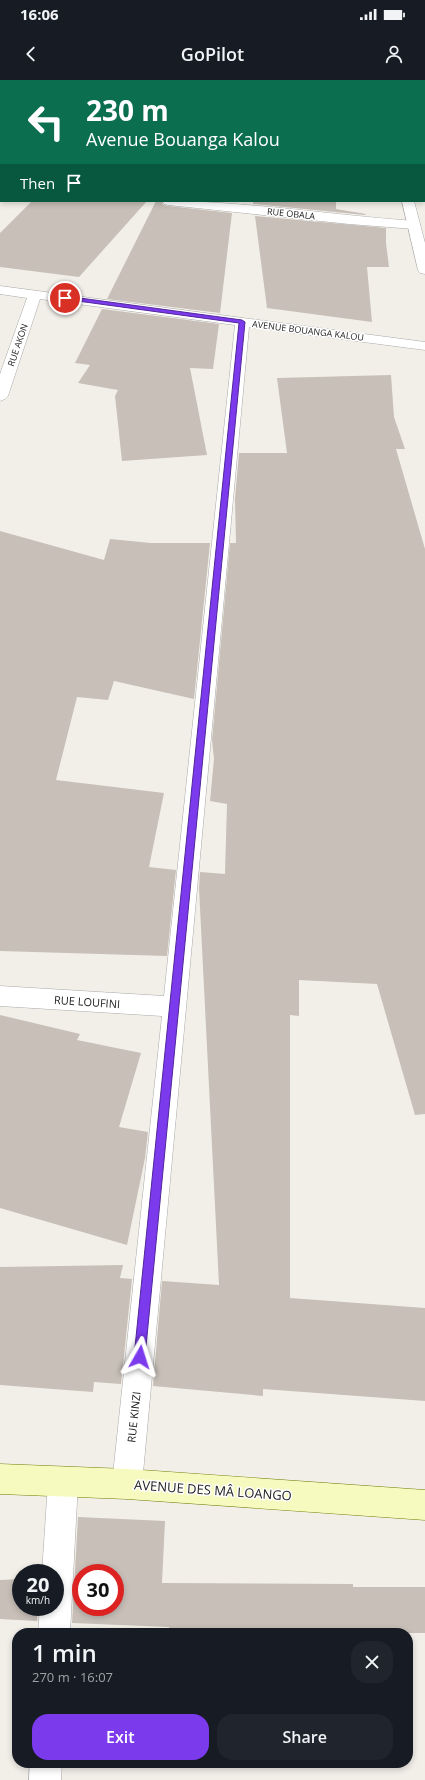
<!DOCTYPE html>
<html lang="en">
<head>
<meta charset="utf-8">
<style>
	body { margin:0; font-family:"Open Sans",sans-serif; background:#20242c; color:#f1f3f6; height:100vh; display:flex; flex-direction:column; font-size:15px; white-space:nowrap }
	* { box-sizing:border-box; margin:0 }
	p { font-size:13px; color:#9ea1a6 }
	.icon { flex:none; width:22px; height:22px; fill:none; stroke:currentColor; stroke-width:2; stroke-linecap:round; stroke-linejoin:round }
	.map { position:relative; flex:1; overflow:hidden }
	.details { position:absolute; left:12px; top:1548px; width:401px; height:140px; display:flex; flex-direction:column; background:#171b24; border-radius:16px; box-shadow:0 2px 6px #0003 }
	.details>* { flex:none }
	.guide { position:absolute; left:0px; top:0px; width:425px; height:122px; box-shadow:0 2px 6px #0003; background:#0b6e4f; color:#fff; overflow:hidden }
	.speed { position:absolute; left:12px; top:1484px; display:flex; gap:8px; font-size:20px; font-weight:700; text-align:center }
	.speed>* { display:grid; place-content:center; width:52px; height:52px; border-radius:50%; background:#171b24; box-shadow:0 2px 6px #0003; line-height:1 }
	.speed small { font-size:10px; font-weight:400 }
	.speed .limit { border:6px solid #d22; background:#fff; color:#111 }
	.pin { position:absolute; display:grid; place-items:center; width:34px; height:34px; color:#fff; margin:-17px; border:2px solid #fff; border-radius:50%; box-shadow:0 1px 4px #0007 }
	.me { position:absolute; width:44px; margin:-22px; rotate:6deg; stroke-linejoin:round; filter:drop-shadow(0 0 3px #0008) }
	.turn { display:flex; align-items:center; gap:14px; height:84px; padding:0 20px; font-size:18px }
	.turn .icon { width:52px; height:52px; stroke-width:2.5 }
	.turn b { display:block; font-size:28px; line-height:34px }
	.then { display:flex; align-items:center; height:38px; padding:0 20px; background:#0003; gap:8px; font-size:15px }
	.round { display:grid; place-items:center; flex:none; width:42px; height:42px; border-radius:16px; background:#20242c }
	.head { display:flex; align-items:center; justify-content:space-between; height:68px; padding:0 20px }
	h1 { font-size:24px; font-weight:600; line-height:30px }
	.button { display:flex; gap:8px; margin-top:auto; padding:8px 20px }
	.button a { flex:1; height:46px; border-radius:16px; background:#7c3aed; color:#fff; font-size:16px; font-weight:600; line-height:46px; text-align:center }
	.button a+a { background:#20242c; color:#f1f3f6 }
	.status { display:flex; justify-content:space-between; align-items:center; height:28px; padding:0 20px; background:#171b24; direction:ltr }
	.status svg { height:11px; fill:currentColor }
	header { display:flex; justify-content:space-between; align-items:center; height:52px; padding:0 20px; background:#171b24; font-size:18px; font-weight:600 }
	.map>svg:first-child { display:block }
	.building { fill:#c7bfb8; fill-rule:evenodd }
	.lines { fill:none; stroke-linecap:round; stroke-linejoin:round }
	.minor-casing { stroke:#a9a9a9; stroke-width:1 }
	.tertiary-casing { stroke:#a9a9a9; stroke-width:1 }
	.secondary-casing { stroke:#707d05; stroke-width:1 }
	.minor { fill:#fff; fill-rule:evenodd }
	.tertiary { fill:#fff; fill-rule:evenodd }
	.secondary { fill:#f7fabf; fill-rule:evenodd }
	.route { fill:#7c3aed; stroke:#51269a }
	.labels { text-anchor:middle; stroke-width:3; stroke-linejoin:round; paint-order:stroke }
	.far-street-label { font-size:9px; fill:#222; stroke:#fff }
	.street-label { font-size:11px; fill:#222; stroke:#fff }
	.near-street-label { font-size:13px; fill:#222; stroke:#fff }
</style>
</head>
<body>
<div class="status"><b>16:06</b><svg viewBox="0 0 49 12"><path d="M0 12V9h3v3zM5 12V6h3v6zM10 12V3h3v9zM15 12V0h3v12zM26 1h20v11H26zM47 4h2v5h-2z"/></svg></div>
<header><svg class="icon" aria-label="back" viewBox="0 0 24 24"><path d="M15 5l-7 7 7 7"/></svg>GoPilot<svg class="icon" aria-label="person" viewBox="0 0 24 24"><circle cx="12" cy="8" r="4"/><path d="M4 21q1-7 8-7t8 7"/></svg></header>
<div class="map">
<svg width="425" height="1700" viewBox="0 0 425 1700">
	<rect width="100%" height="100%" fill="#f2efe9"/>
	<g class="building">
		<path d="M32,121H147L79,197L0,187V153Z"/>
		<path d="M156,121H161L163,125L168,126L232,133L220,233L107,219Z"/>
		<path d="M253,121H336V129L366,134L365,135L253,124Z"/>
		<path d="M255,136L386,148V163L389,187H367L372,242L267,228Z"/>
		<path d="M102,229L219,244L213,289L190,288L207,375L122,381L115,316L118,310L78,303L90,285L75,283Z"/>
		<path d="M391,295L394,337L405,369H396L425,469V1034L415,1035L377,904L299,900V936L290,935V1218L425,1228V1321L263,1309V1316L153,1306L162,1201L219,1205L199,808L200,792L225,794L227,724L210,721L214,679L212,660L230,463H236L235,418L239,373H287L277,298Z"/>
		<path d="M0,451L104,480L110,459L151,463H210L194,619L114,601L108,620L77,617L56,700L164,713L149,787L176,790L167,876L0,871Z"/>
		<path d="M0,935L80,954L77,960L141,973L119,1047L148,1052L145,1078L127,1165L0,1128Z"/>
		<path d="M123,1185L120,1198L132,1199L121,1304L94,1302L93,1312L0,1305V1187Z"/>
		<path d="M78,1437L165,1441L162,1503L353,1504V1507H425V1553H169V1547L72,1543ZM81,1493H115V1527H81Z"/>
		<path d="M21,1499V1527H38L37,1541L0,1539V1500Z"/>
	</g>
	<g class="lines">
		<defs>
			<g id="minor">
				<path d="M0,0H6V1H1L0,4Z"/>
				<path d="M38,0H56L57,1H39Z"/>
				<path d="M113,0H125L112,1Z"/>
				<rect x="424" y="50" width="1" height="8"/>
				<rect x="0" y="98" width="1" height="8"/>
				<path d="M162,121C246,121 330,135 414,141L419,142L420,145L419,148L414,149L349,144L168,125L164,124Z"/>
				<path d="M0,206L425,262V270L249,247L142,1404L137,1414L127,1419L117,1414L112,1404L162,936L0,926V906L164,916L235,245L40,219L8,316L5,319L0,321V294L27,218L0,214Z"/>
				<path d="M63,1388L73,1393L78,1403L70,1553H38L40,1527H55V1493H42L48,1403L53,1393Z"/>
				<path d="M30,1683H62L61,1700H29Z"/>
			</g>
			<g id="tertiary">
				<path d="M375,0H387L388,1H376Z"/>
				<path d="M402,121H414L425,163V194L420,193L418,190Z"/>
			</g>
			<path id="secondary" d="M0,1384L127,1389L425,1410V1440L127,1419L0,1414Z"/>
		</defs>
		<use href="#minor" class="minor-casing"/>
		<use href="#tertiary" class="tertiary-casing"/>
		<use href="#secondary" class="secondary-casing"/>
		<use href="#minor" class="minor"/>
		<use href="#tertiary" class="tertiary"/>
		<use href="#secondary" class="secondary"/>
	</g>
	<path class="route" d="M65,216L242,240L245,242L145,1277L144,1281L140,1282L136,1281L134,1277L239,243L63,219V217Z"/>
	<g class="labels">
		<g class="far-street-label">
			<text transform="translate(291 134) rotate(6)" y="3">RUE OBALA</text>
			<text transform="translate(308 251) rotate(7)" y="3">AVENUE BOUANGA KALOU</text>
			<text transform="translate(18 265) rotate(-71)" y="3">RUE AKON</text>
		</g>
		<g class="street-label">
			<text transform="translate(87 922) rotate(4)" y="4">RUE LOUFINI</text>
			<text transform="translate(134 1337) rotate(-84)" y="4">RUE KINZI</text>
		</g>
		<g class="near-street-label">
			<text transform="translate(213 1410) rotate(4)" y="5">AVENUE DES MÂ LOANGO</text>
		</g>
	</g>
</svg>
<div class="speed"><div>20<small>km/h</small></div><div class="limit">30</div></div>
<div class="pin" style="left:65px;top:218px;background:#d93025"><svg class="icon" aria-label="arrive" viewBox="0 0 24 24"><path d="M6 21V4h12l-3 4 3 4H6"/></svg></div>
<svg class="me" style="left:140px;top:1277px" viewBox="-20 -20 40 40"><path d="M0-17L14 15 0 8-14 15z" fill="#7c3aed" stroke="#fff" stroke-width="4"/></svg>
<div class="guide">
<div class="turn"><svg class="icon" aria-label="left" viewBox="0 0 24 24"><path d="M17 20v-9H6M10 6l-5 5 5 5"/></svg><div><b>230 m</b>Avenue Bouanga Kalou</div></div>
<div class="then">Then<svg class="icon" aria-label="arrive" viewBox="0 0 24 24"><path d="M6 21V4h12l-3 4 3 4H6"/></svg></div>
</div>
<section class="details">
<div class="head"><div><h1>1 min</h1><p>270 m · 16:07</p></div><a class="round"><svg class="icon" aria-label="close" viewBox="0 0 24 24"><path d="M6 6l12 12M18 6L6 18"/></svg></a></div>
<div class="button"><a>Exit</a><a>Share</a></div>
</section>
</div>
</body>
</html>
